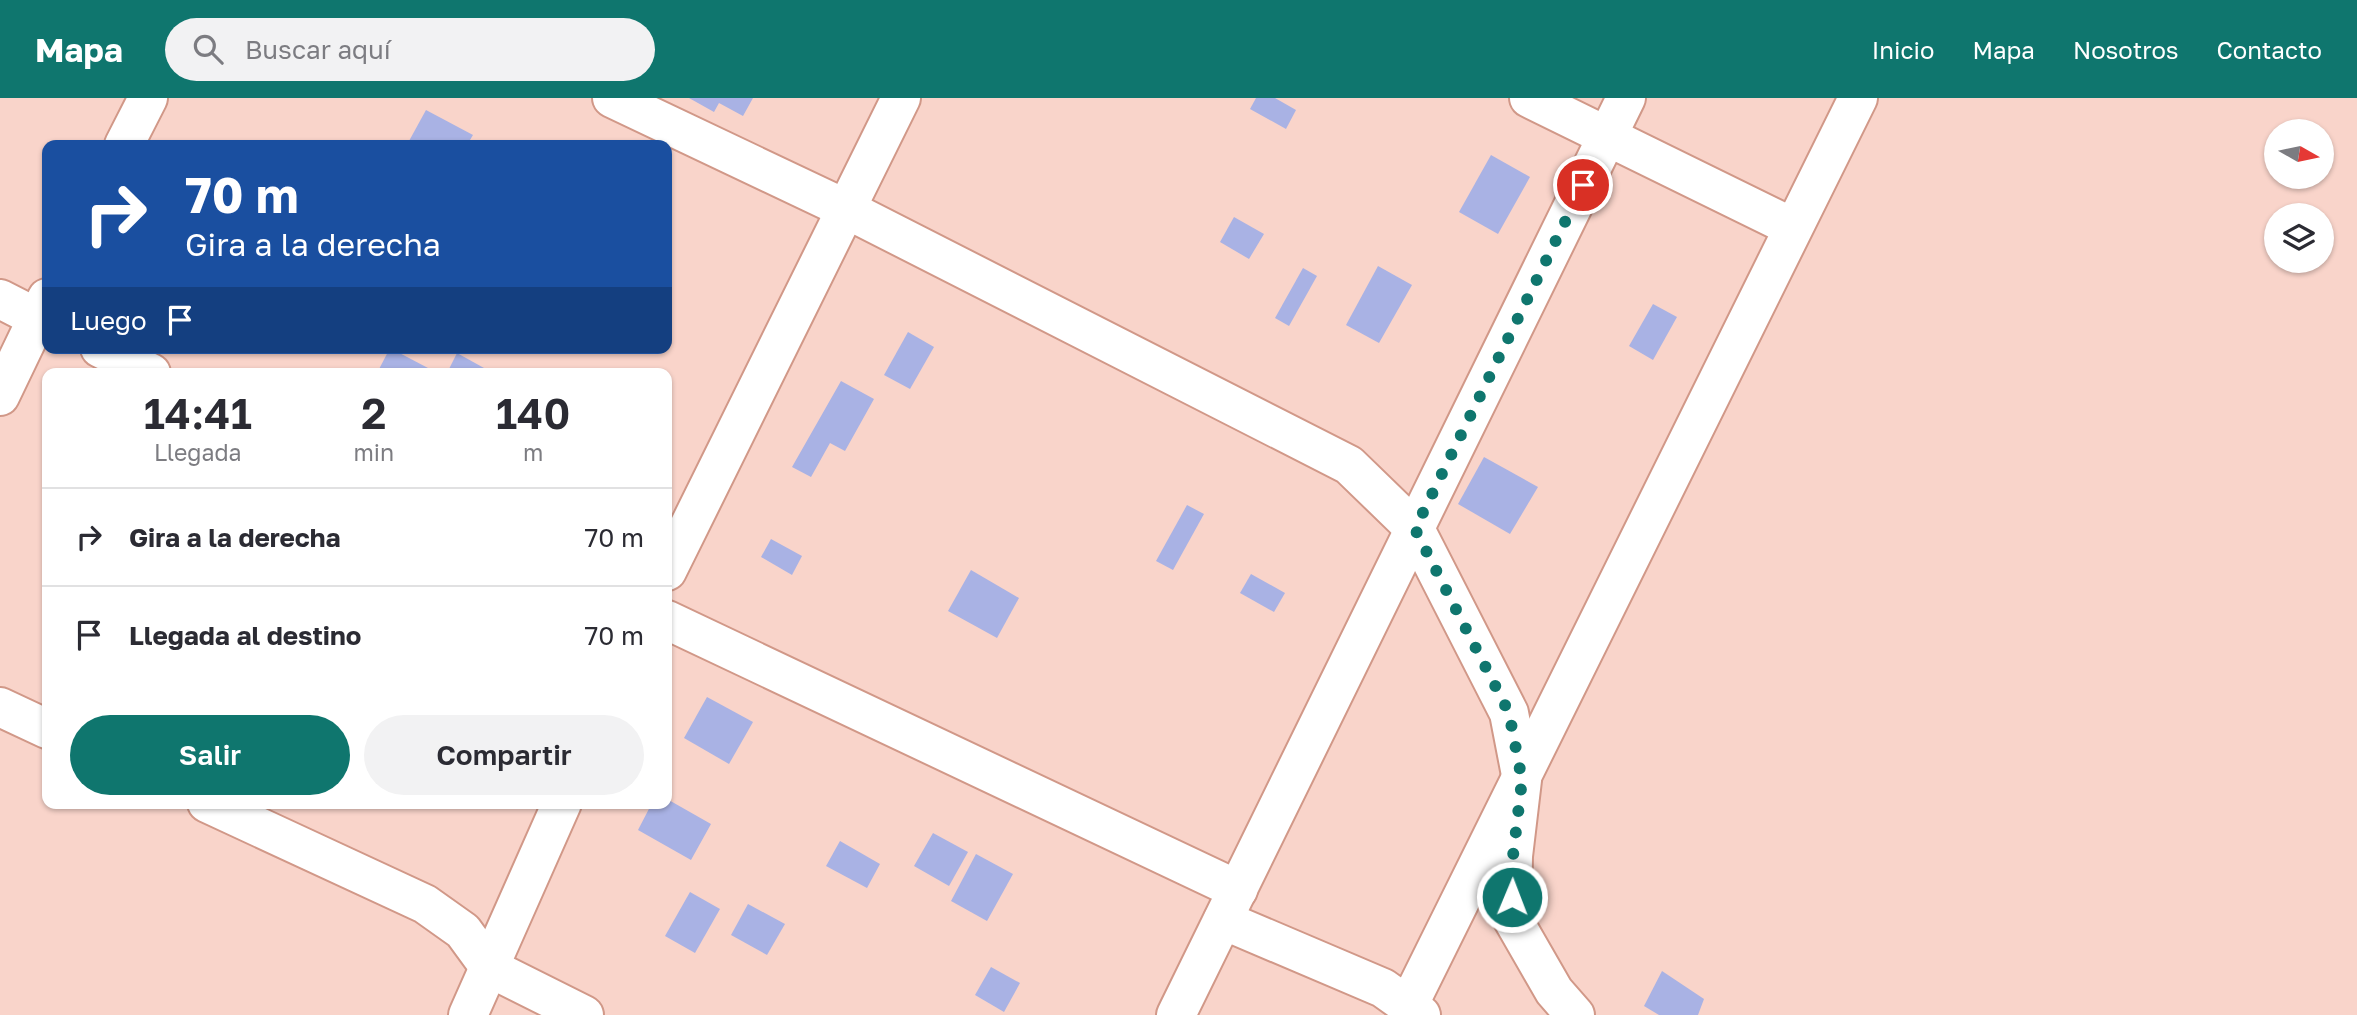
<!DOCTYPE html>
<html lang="es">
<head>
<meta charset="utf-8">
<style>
	body { margin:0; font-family:"Golos Text",sans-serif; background:#f2f2f3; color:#2b2b33; height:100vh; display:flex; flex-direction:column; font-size:26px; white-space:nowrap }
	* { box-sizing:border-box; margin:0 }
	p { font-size:23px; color:#7c7c81 }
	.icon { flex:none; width:38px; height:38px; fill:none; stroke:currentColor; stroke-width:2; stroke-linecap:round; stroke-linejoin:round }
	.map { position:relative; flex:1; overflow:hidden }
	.side { position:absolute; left:42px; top:270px; width:630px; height:441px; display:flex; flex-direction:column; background:#fff; border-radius:14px; box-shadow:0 2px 5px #0004 }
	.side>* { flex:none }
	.guide { position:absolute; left:42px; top:42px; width:630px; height:214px; border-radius:14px; box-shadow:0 2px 5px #0004; background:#1a4fa0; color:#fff; overflow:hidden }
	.needle { width:46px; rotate:99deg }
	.fabs { position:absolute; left:2264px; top:21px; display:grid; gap:14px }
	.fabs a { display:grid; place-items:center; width:70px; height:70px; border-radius:50%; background:#fff; box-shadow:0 2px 5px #0004; font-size:35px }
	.pin { position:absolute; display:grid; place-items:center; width:60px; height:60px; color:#fff; margin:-30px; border:4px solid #fff; border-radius:50%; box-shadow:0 2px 7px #0007 }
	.me { position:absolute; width:77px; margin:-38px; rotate:1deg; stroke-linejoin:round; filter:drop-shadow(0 0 5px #0008) }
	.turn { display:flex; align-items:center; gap:24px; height:147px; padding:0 28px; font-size:32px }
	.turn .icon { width:91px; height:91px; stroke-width:2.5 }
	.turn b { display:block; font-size:49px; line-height:60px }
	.then { display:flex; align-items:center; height:66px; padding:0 28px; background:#0003; gap:14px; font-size:26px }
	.eta { display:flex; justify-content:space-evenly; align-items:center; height:119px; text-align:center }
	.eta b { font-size:42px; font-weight:600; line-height:49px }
	.primary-button { display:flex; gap:14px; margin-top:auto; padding:14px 28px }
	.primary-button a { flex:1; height:80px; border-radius:42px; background:#0f766e; color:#fff; font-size:28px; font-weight:600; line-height:80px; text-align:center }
	.primary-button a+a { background:#f2f2f3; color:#2b2b33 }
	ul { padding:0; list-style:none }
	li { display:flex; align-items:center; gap:21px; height:98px; padding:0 28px; border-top:2px solid #e1e1e2 }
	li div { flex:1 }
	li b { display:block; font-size:26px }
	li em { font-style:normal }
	header { display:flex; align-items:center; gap:42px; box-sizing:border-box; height:98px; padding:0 35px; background:#0f766e; color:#fff }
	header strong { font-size:33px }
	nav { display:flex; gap:38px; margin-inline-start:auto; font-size:24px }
	.search { width:490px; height:63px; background:#f2f2f3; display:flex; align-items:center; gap:18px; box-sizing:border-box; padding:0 24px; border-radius:38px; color:#7c7c81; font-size:26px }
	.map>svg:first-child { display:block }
	.building { fill:#a9b2e4 }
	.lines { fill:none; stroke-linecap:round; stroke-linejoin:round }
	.minor-casing { stroke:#d19888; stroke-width:42 }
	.minor { stroke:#fff; stroke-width:38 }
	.route { stroke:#0f766e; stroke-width:12; stroke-dasharray:0 21.6 }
</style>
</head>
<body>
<header>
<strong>Mapa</strong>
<div class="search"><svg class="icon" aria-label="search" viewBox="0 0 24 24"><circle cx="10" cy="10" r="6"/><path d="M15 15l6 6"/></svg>Buscar aquí</div>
<nav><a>Inicio</a><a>Mapa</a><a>Nosotros</a><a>Contacto</a></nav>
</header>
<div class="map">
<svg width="2357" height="917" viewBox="0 0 2357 917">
	<rect width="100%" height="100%" fill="#f9d4ca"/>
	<g class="building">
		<path d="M689,0H753L743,18L719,5L714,14Z"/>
		<path d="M1256,0H1275L1296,12L1286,31L1250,11Z"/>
		<path d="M426,12L473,37L467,47H416L409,43Z"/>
		<path d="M1491,57L1530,79L1498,136L1459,114Z"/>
		<path d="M1234,119L1264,136L1249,161L1220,144Z"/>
		<path d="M1378,168L1412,187L1379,245L1346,227Z"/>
		<path d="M1303,170L1317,178L1289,228L1275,220Z"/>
		<path d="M1653,206L1677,219L1653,262L1629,248Z"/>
		<path d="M908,234L934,249L910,291L884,277Z"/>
		<path d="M390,250L428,270L425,275H377Z"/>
		<path d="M457,255L493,275H447Z"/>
		<path d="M841,283L874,301L845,353L830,345L811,379L792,369Z"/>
		<path d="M1484,359L1538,389L1510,436L1458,406Z"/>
		<path d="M1187,407L1204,416L1173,472L1156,463Z"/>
		<path d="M771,441L802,458L792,477L761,459Z"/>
		<path d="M971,472L1019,500L997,540L948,513Z"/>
		<path d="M1251,476L1285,495L1274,514L1240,495Z"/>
		<path d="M707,599L753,624L729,666L684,640Z"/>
		<path d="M667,701L711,726L691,762L638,732L652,705H667Z"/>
		<path d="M933,735L968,754L949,788L914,768Z"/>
		<path d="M840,743L880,766L867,790L826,768Z"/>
		<path d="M976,756L1013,776L987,823L951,803Z"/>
		<path d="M690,794L720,811L695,855L665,838Z"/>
		<path d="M748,806L785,826L767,857L731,837Z"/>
		<path d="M991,869L1020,885L1004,914L975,897Z"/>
		<path d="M1662,873L1704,901L1698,917H1659L1644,908Z"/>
	</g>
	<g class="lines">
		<defs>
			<g id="minor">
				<path d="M612,0L848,112L1349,367L1415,431L1509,615L1522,682L1513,758L1512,820L1554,893L1575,917"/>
				<path d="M1529,0L1792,129"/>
				<path d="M124,47L148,0"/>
				<path d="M0,201L47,225"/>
				<path d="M100,250L151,275"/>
				<path d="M0,298L47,200"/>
				<path d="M667,473L901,0"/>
				<path d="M667,522L1238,792"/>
				<path d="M0,609L47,631"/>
				<path d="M207,705L425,806L463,833L490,870L584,917"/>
				<path d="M1223,822L1383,890L1421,917"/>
				<path d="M1408,908L1858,0"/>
				<path d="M468,917L562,705"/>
				<path d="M1176,917L1626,0"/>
			</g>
		</defs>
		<use href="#minor" class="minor-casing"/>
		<use href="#minor" class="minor"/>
	</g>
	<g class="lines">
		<path class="route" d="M1512,799L1513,758L1522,682L1509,615L1415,431L1583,87"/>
	</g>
</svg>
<div class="fabs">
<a><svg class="needle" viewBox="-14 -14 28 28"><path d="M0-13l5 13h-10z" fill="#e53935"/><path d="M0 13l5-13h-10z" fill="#7c7c81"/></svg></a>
<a><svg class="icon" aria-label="layers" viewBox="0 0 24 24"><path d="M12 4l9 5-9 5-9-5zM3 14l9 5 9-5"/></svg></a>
</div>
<div class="pin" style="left:1583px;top:87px;background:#d93025"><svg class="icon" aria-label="arrive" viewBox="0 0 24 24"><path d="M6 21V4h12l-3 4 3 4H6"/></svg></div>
<svg class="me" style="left:1512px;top:799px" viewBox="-20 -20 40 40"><circle r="17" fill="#0f766e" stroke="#fff" stroke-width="3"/><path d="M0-11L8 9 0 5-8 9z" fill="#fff"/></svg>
<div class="guide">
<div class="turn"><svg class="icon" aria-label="right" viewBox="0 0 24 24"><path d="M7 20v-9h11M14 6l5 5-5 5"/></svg><div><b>70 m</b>Gira a la derecha</div></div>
<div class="then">Luego<svg class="icon" aria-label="arrive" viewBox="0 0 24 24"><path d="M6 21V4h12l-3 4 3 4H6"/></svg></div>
</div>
<section class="side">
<div class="eta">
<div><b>14:41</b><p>Llegada</p></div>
<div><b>2</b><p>min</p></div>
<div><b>140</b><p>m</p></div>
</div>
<ul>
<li><svg class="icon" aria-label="right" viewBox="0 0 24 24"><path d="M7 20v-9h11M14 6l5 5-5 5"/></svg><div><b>Gira a la derecha</b></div><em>70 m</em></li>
<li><svg class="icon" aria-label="arrive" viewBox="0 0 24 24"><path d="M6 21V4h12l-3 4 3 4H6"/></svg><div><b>Llegada al destino</b></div><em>70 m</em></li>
</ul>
<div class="primary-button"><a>Salir</a><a>Compartir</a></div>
</section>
</div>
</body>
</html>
